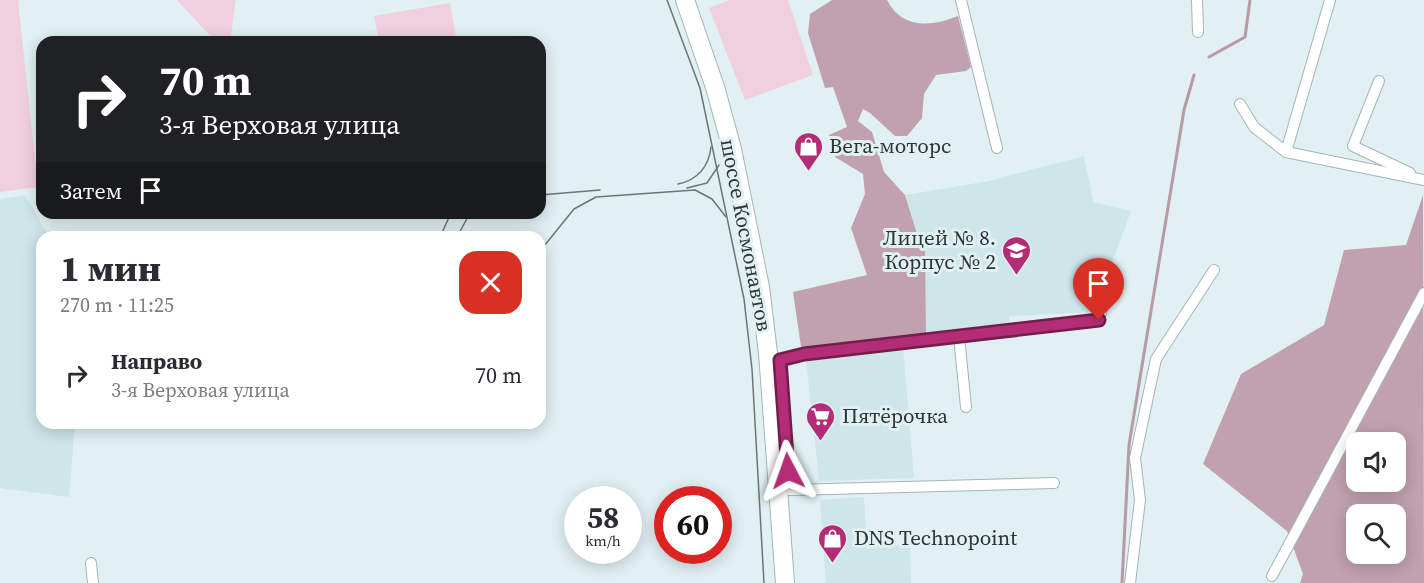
<!DOCTYPE html>
<html lang="ru">
<head>
<meta charset="utf-8">
<style>
	body { margin:0; font-family:"Source Serif 4",serif; background:#f2f2f3; color:#2b2b33; height:100vh; display:flex; flex-direction:column; font-size:22px; white-space:nowrap }
	* { box-sizing:border-box; margin:0 }
	p { font-size:20px; color:#7c7c81 }
	.icon { flex:none; width:33px; height:33px; fill:none; stroke:currentColor; stroke-width:2; stroke-linecap:round; stroke-linejoin:round }
	.map { position:relative; flex:1; overflow:hidden }
	.drawer { position:absolute; left:36px; top:231px; width:510px; height:198px; display:flex; flex-direction:column; background:#fff; border-radius:18px; box-shadow:0 3px 15px #0003 }
	.drawer>* { flex:none }
	.banner { position:absolute; left:36px; top:36px; width:510px; height:183px; border-radius:18px; box-shadow:0 3px 15px #0003; background:#202124; color:#fff; overflow:hidden }
	.buttons { position:absolute; left:1346px; top:432px; display:grid; gap:12px }
	.buttons a { display:grid; place-items:center; width:60px; height:60px; border-radius:12px; background:#fff; box-shadow:0 3px 15px #0003; font-size:30px }
	.speed { position:absolute; left:564px; top:486px; display:flex; gap:12px; font-size:30px; font-weight:700; text-align:center }
	.speed>* { display:grid; place-content:center; width:78px; height:78px; border-radius:50%; background:#fff; box-shadow:0 3px 15px #0003; line-height:1 }
	.speed small { font-size:15px; font-weight:400 }
	.speed .limit { border:9px solid #d22; background:#fff; color:#111 }
	.pin { position:absolute; display:grid; place-items:center; width:51px; height:51px; color:#fff; margin:-62px -26px; border-radius:50% 50% 50% 0; rotate:-45deg; box-shadow:0 0 6px #0007 }
	.pin .icon { rotate:45deg }
	.me { position:absolute; width:66px; margin:-33px; rotate:356deg; stroke-linejoin:round; filter:drop-shadow(0 0 4px #0008) }
	.turn { display:flex; align-items:center; gap:21px; height:126px; padding:0 24px; font-size:27px }
	.turn .icon { width:78px; height:78px; stroke-width:2.5 }
	.turn b { display:block; font-size:42px; line-height:51px }
	.then { display:flex; align-items:center; height:57px; padding:0 24px; background:#0003; gap:12px; font-size:22px }
	.round { display:grid; place-items:center; flex:none; width:63px; height:63px; border-radius:18px; background:#f2f2f3 }
	.overview { display:flex; align-items:center; justify-content:space-between; height:102px; padding:0 24px }
	h1 { font-size:36px; font-weight:800; line-height:45px }
	ul { padding:0; list-style:none }
	li { display:flex; align-items:center; gap:18px; height:84px; padding:0 24px }
	li div { flex:1 }
	li b { display:block; font-size:22px }
	li em { font-style:normal }
	.map>svg:first-child { display:block }
	.built { fill:#cee5e9 }
	.green { fill:#efd0dc }
	.forest { fill:#c1a1ae; fill-rule:evenodd }
	.lines { fill:none; stroke-linecap:round; stroke-linejoin:round }
	.stream { stroke:#b899a5; stroke-width:3 }
	.minor-casing { stroke:#a6b4b6; stroke-width:12 }
	.primary-casing { stroke:#a6b4b6; stroke-width:20 }
	.minor { stroke:#fff; stroke-width:10 }
	.primary { stroke:#fff; stroke-width:18 }
	.tram { stroke:#6b7576; stroke-width:1.5 }
	.route-casing { stroke:#741d4c; stroke-width:15 }
	.route { stroke:#b22d75; stroke-width:10 }
	.labels { text-anchor:middle; stroke-width:6; stroke-linejoin:round; paint-order:stroke }
	.poi-label { font-size:21px; fill:#2e3435; stroke:#e1f0f3; text-anchor:start }
	.street-label { font-size:21px; fill:#2e3435; stroke:#e1f0f3 }
</style>
</head>
<body>
<div class="map">
<svg width="1424" height="583" viewBox="0 0 1424 583">
	<rect width="100%" height="100%" fill="#e1f0f3"/>
	<g class="built">
		<path d="M1084,156L1093,202L1131,211L1094,312L1009,316V323L926,335L925,239L917,234L905,195L989,181Z"/>
		<path d="M25,195L49,237H42V423H75L69,497L0,488V199Z"/>
		<path d="M903,347L914,478L819,481L806,359Z"/>
		<path d="M864,497L867,546L910,545L911,583H826L820,500Z"/>
	</g>
	<g class="green">
		<path d="M0,0H18L38,187L0,192Z"/>
		<path d="M177,0H236L230,42H216Z"/>
		<path d="M730,0H788L813,75L745,100L709,8Z"/>
		<path d="M450,3L457,42H379L374,16Z"/>
	</g>
	<g class="forest">
		<path d="M832,0H887C902,29 931,27 958,16L971,67L966,71L936,75L924,94L922,118L907,136H895L870,113L863,109L858,121L872,132L884,172L905,195L917,234L925,239L926,335L811,351L801,347L793,292L867,275L851,228L865,194L863,174L835,157L829,135L847,127L833,87L825,88L808,33L810,14Z"/>
		<path d="M1423,195L1424,583H1300L1303,574L1287,531L1203,464L1241,374L1324,325L1344,250L1406,245ZM1356,442H1395V482H1356ZM1356,514H1395V554H1356Z"/>
	</g>
	<g class="lines">
		<g class="stream">
			<path d="M1209,57L1245,37L1250,0"/>
			<path d="M1122,583L1129,445L1184,110L1194,75"/>
		</g>
		<defs>
			<g id="minor">
				<path d="M961,0L997,148"/>
				<path d="M1197,0L1198,32"/>
				<path d="M1379,81L1353,146L1410,173"/>
				<path d="M1240,104L1254,127L1286,152L1424,180"/>
				<path d="M1286,152L1330,0"/>
				<path d="M959,337L966,407"/>
				<path d="M780,360L804,354L1099,320L1106,294"/>
				<path d="M790,490L1054,483"/>
				<path d="M91,563L93,583"/>
				<path d="M1272,576L1424,293"/>
				<path d="M1130,583L1140,500L1135,458L1156,359L1214,270"/>
			</g>
			<path id="primary" d="M685,0L715,87L732,149L760,287L768,353L785,583"/>
		</defs>
		<use href="#minor" class="minor-casing"/>
		<use href="#primary" class="primary-casing"/>
		<use href="#minor" class="minor"/>
		<use href="#primary" class="primary"/>
		<g class="tram">
			<path d="M667,0L700,88L744,299L752,369L764,583"/>
			<path d="M678,184C698,180 709,166 711,147"/>
			<path d="M687,188L707,183L719,165"/>
			<path d="M540,195L600,190"/>
			<path d="M440,237L451,213"/>
			<path d="M457,237L470,213"/>
			<path d="M540,251L574,209L596,197L695,190L712,199L726,217"/>
		</g>
	</g>
	<g class="lines">
		<defs>
			<path id="route" d="M788,471L780,360L804,354L1099,320"/>
		</defs>
		<use href="#route" class="route-casing"/>
		<use href="#route" class="route"/>
	</g>
	<defs>
		<symbol id="shop-pin" viewBox="-11 -11 22 30"><path d="M0 17L-7.5 6A9.5 9.5 0 1 1 7.5 6Z" fill="#b22d75" stroke="#e1f0f3"/><path d="M-5-2.5h2.3a2.7 3.5 0 0 1 5.4 0H5L5.5 6h-11ZM-1.5-2.5h3a1.5 2.3 0 0 0-3 0Z" fill="#fff"/></symbol>
		<symbol id="school-pin" viewBox="-11 -11 22 30"><path d="M0 17L-7.5 6A9.5 9.5 0 1 1 7.5 6Z" fill="#b22d75" stroke="#e1f0f3"/><path d="M0-5L7-2L0 1L-7-2ZM-4 1L0 2.5L4 1V4Q0 6-4 4Z" fill="#fff"/></symbol>
		<symbol id="supermarket-pin" viewBox="-11 -11 22 30"><path d="M0 17L-7.5 6A9.5 9.5 0 1 1 7.5 6Z" fill="#b22d75" stroke="#e1f0f3"/><path d="M-6-5.5h2.5l.6 2H6L4.5 2H-2.5L-4.4-4H-6ZM-1.5 3.2a1.3 1.3 0 1 0 .1 0ZM3 3.2a1.3 1.3 0 1 0 .1 0Z" fill="#fff"/></symbol>
	</defs>
	<g fill-rule="evenodd">
		<use href="#shop-pin" x="792" y="130" width="33" height="45"/>
		<use href="#school-pin" x="1000" y="234" width="33" height="45"/>
		<use href="#supermarket-pin" x="804" y="400" width="33" height="45"/>
		<use href="#shop-pin" x="816" y="522" width="33" height="45"/>
	</g>
	<g class="labels">
		<g class="poi-label">
			<text x="829" y="153">Вега-моторс</text>
			<text x="996" y="245" text-anchor="end">Лицей № 8.<tspan x="996" dy="24">Корпус № 2</tspan></text>
			<text x="842" y="423">Пятёрочка</text>
			<text x="854" y="545">DNS Technopoint</text>
		</g>
		<g class="street-label">
			<text transform="translate(746 235) rotate(79)" y="7">шоссе Космонавтов</text>
		</g>
	</g>
</svg>
<div class="buttons">
<a><svg class="icon" aria-label="sound" viewBox="0 0 24 24"><path d="M4 9h4l5-4v14l-5-4H4zM17 9q2 3 0 6"/></svg></a>
<a><svg class="icon" aria-label="search" viewBox="0 0 24 24"><circle cx="10" cy="10" r="6"/><path d="M15 15l6 6"/></svg></a>
</div>
<div class="speed"><div>58<small>km/h</small></div><div class="limit">60</div></div>
<div class="pin" style="left:1099px;top:320px;background:#d93025"><svg class="icon" aria-label="arrive" viewBox="0 0 24 24"><path d="M6 21V4h12l-3 4 3 4H6"/></svg></div>
<svg class="me" style="left:788px;top:471px" viewBox="-20 -20 40 40"><path d="M0-17L14 15 0 8-14 15z" fill="#b22d75" stroke="#fff" stroke-width="4"/></svg>
<div class="banner">
<div class="turn"><svg class="icon" aria-label="right" viewBox="0 0 24 24"><path d="M7 20v-9h11M14 6l5 5-5 5"/></svg><div><b>70 m</b>3-я Верховая улица</div></div>
<div class="then">Затем<svg class="icon" aria-label="arrive" viewBox="0 0 24 24"><path d="M6 21V4h12l-3 4 3 4H6"/></svg></div>
</div>
<section class="drawer">
<div class="overview"><div><h1>1 мин</h1><p>270 m · 11:25</p></div><a class="round" style="background:#d93025;color:#fff"><svg class="icon" aria-label="close" viewBox="0 0 24 24"><path d="M6 6l12 12M18 6L6 18"/></svg></a></div>
<ul>
<li><svg class="icon" aria-label="right" viewBox="0 0 24 24"><path d="M7 20v-9h11M14 6l5 5-5 5"/></svg><div><b>Направо</b><p>3-я Верховая улица</p></div><em>70 m</em></li>
</ul>
</section>
</div>
</body>
</html>
